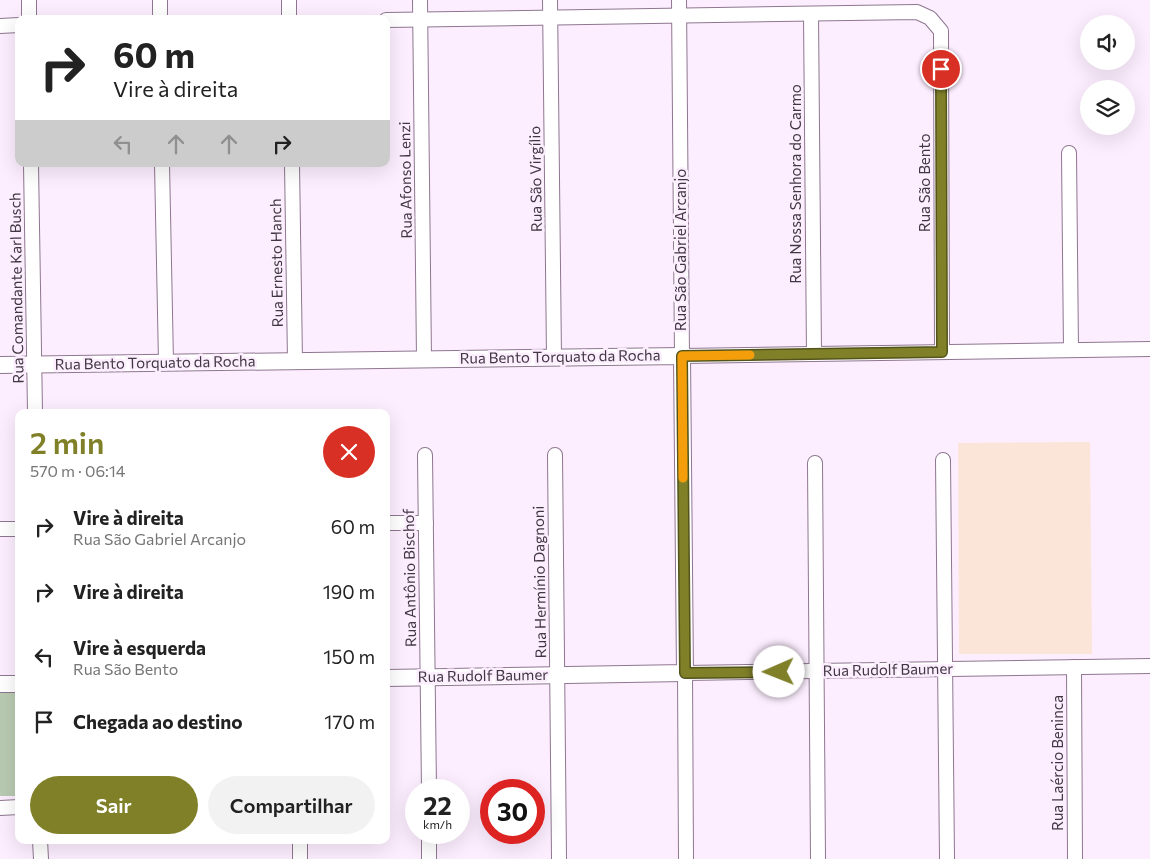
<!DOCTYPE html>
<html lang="pt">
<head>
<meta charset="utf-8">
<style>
	body { margin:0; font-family:Commissioner,sans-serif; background:#f2f2f2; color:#222; height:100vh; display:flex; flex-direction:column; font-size:19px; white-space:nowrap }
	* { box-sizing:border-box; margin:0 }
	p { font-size:16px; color:#767676 }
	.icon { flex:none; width:28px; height:28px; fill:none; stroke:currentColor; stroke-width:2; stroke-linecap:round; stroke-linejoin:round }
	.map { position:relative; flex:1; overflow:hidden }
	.sheet { position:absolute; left:15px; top:409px; width:375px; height:435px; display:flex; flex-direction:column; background:#fff; border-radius:10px; box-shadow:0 5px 20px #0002 }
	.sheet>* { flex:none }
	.hud { position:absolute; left:15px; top:15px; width:375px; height:152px; border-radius:10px; box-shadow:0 5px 20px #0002; background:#fff; color:#222; overflow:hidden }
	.buttons { position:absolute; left:1080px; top:15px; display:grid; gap:10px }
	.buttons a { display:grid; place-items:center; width:55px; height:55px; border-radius:50%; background:#fff; box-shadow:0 5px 20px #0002; font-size:25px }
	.speed { position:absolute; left:405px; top:779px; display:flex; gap:10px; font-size:25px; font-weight:700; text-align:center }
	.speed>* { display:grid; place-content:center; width:65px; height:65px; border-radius:50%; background:#fff; box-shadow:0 5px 20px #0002; line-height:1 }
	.speed small { font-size:12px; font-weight:400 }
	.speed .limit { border:8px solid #d22; background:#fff; color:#111 }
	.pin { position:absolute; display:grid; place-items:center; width:42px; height:42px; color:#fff; margin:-21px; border:2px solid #fff; border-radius:50%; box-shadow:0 1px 5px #0007 }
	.me { position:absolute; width:55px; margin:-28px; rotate:269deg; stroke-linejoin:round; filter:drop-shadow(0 0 4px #0008) }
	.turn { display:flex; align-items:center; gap:18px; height:105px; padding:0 15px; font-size:22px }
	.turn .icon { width:65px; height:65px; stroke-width:2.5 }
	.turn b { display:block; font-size:35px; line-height:42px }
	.lanes { display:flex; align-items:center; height:48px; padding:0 15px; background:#0003; justify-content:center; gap:25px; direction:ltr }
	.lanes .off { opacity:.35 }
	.round { display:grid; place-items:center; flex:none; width:52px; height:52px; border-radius:26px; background:#f2f2f2 }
	.headline { display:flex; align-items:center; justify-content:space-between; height:85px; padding:0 15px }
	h1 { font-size:30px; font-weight:600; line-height:38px; color:#808029 }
	.primary-button { display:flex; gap:10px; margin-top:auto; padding:10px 15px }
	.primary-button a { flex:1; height:58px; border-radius:30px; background:#808029; color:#fff; font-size:20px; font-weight:600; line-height:58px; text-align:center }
	.primary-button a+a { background:#f2f2f2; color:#222 }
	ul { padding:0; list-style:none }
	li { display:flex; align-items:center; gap:15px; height:65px; padding:0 15px }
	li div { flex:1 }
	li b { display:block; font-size:19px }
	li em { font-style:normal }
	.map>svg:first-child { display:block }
	.education { fill:#fbe4d8 }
	.green { fill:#b9cab2 }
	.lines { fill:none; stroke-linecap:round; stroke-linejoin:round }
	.minor-casing { stroke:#8e7690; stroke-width:16 }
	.tertiary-casing { stroke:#8e7690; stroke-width:18 }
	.minor { stroke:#fff; stroke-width:14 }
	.tertiary { stroke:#fff; stroke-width:16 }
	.route-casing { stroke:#53531b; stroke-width:12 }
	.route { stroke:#808029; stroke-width:9 }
	.slow { stroke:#f59e0b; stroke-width:9 }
	.labels { text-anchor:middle; stroke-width:5; stroke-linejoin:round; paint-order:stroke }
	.street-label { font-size:15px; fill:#413742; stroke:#fdeeff }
</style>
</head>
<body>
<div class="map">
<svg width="1150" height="859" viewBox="0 0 1150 859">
	<rect width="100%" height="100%" fill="#fdeeff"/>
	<path class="education" d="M1090,442L1092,654H959L958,443Z"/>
	<path class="green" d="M19,692V796H0V693Z"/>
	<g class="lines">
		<defs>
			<g id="minor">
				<path d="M29,0V19"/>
				<path d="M160,0V19"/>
				<path d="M289,0V19"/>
				<path d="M420,0L424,359"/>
				<path d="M550,0L554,357"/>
				<path d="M679,0L682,356L1150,349"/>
				<path d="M811,14L814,354"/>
				<path d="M386,20L917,12L930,18L941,31L942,352"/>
				<path d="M0,26L19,25"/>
				<path d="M1069,153L1071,350"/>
				<path d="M31,164L35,412"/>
				<path d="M162,164L166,362"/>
				<path d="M292,164L295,361"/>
				<path d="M425,455L429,790"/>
				<path d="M555,455L559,859"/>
				<path d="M943,460L947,859"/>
				<path d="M815,463L818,859"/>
				<path d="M386,523H426"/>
				<path d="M0,529H19"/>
				<path d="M1074,667L1075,859"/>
				<path d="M0,808L19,807"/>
				<path d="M429,832V859"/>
				<path d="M40,840L41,859"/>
				<path d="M300,840V859"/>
				<path d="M686,859L685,673L1150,666"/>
			</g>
			<g id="tertiary">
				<path d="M0,365L682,356L685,673L386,678"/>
				<path d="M0,684H19"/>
			</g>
		</defs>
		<use href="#minor" class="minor-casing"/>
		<use href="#tertiary" class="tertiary-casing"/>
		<use href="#minor" class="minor"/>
		<use href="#tertiary" class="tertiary"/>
	</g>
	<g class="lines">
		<defs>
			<path id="route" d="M779,672L685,673L682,356L942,352L941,69"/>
		</defs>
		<use href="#route" class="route-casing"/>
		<use href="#route" class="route"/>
		<path class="slow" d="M683,478L682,356L750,355"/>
	</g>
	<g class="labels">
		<g class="street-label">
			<text transform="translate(536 179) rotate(-91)" y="5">Rua São Virgílio</text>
			<text transform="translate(406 180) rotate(-91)" y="5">Rua Afonso Lenzi</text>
			<text transform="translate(925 183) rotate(-90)" y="5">Rua São Bento</text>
			<text transform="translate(796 184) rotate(-90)" y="5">Rua Nossa Senhora do Carmo</text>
			<text transform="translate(681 250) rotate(-90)" y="5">Rua São Gabriel Arcanjo</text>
			<text transform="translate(277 263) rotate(-91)" y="5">Rua Ernesto Hanch</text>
			<text transform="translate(17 288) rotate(-91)" y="5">Rua Comandante Karl Busch</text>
			<text transform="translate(560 357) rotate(-1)" y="5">Rua Bento Torquato da Rocha</text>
			<text transform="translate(155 363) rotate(-1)" y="5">Rua Bento Torquato da Rocha</text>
			<text transform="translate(410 578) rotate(-91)" y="5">Rua Antônio Bischof</text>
			<text transform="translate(540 582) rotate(-91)" y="5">Rua Hermínio Dagnoni</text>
			<text transform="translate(888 670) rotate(-1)" y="5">Rua Rudolf Baumer</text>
			<text transform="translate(483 676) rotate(-1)" y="5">Rua Rudolf Baumer</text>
			<text transform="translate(1058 763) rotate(-90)" y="5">Rua Laércio Beninca</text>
		</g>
	</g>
</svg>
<div class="buttons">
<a><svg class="icon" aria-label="sound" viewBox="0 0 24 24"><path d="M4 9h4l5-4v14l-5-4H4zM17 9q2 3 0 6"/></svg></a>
<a><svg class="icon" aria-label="layers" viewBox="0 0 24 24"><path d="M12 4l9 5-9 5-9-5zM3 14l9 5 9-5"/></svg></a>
</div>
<div class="speed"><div>22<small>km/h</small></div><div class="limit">30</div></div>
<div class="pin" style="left:941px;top:69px;background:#d93025"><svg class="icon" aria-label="arrive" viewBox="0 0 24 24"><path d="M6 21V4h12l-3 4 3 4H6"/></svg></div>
<svg class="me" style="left:779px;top:672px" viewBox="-20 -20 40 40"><circle r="19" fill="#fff"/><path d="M0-13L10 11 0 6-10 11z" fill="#808029"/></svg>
<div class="hud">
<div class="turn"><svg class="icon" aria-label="right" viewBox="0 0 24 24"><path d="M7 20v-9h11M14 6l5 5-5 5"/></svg><div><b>60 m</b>Vire à direita</div></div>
<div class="lanes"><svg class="icon off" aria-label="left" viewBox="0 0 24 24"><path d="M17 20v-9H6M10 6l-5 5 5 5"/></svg><svg class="icon off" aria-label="ahead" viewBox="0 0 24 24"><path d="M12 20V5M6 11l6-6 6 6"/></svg><svg class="icon off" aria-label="ahead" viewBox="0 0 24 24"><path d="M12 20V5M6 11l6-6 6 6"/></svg><svg class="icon" aria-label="right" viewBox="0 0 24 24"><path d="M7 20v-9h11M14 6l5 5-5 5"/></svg></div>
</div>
<section class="sheet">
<div class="headline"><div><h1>2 min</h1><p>570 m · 06:14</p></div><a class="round" style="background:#d93025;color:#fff"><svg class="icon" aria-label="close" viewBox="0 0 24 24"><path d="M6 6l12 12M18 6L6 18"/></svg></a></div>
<ul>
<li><svg class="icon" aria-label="right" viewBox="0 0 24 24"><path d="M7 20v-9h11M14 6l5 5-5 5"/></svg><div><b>Vire à direita</b><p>Rua São Gabriel Arcanjo</p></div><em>60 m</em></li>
<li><svg class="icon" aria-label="right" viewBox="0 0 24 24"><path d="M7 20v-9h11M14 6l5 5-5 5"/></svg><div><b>Vire à direita</b></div><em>190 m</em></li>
<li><svg class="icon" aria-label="left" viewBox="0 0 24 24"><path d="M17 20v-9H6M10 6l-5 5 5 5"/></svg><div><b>Vire à esquerda</b><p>Rua São Bento</p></div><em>150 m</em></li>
<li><svg class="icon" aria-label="arrive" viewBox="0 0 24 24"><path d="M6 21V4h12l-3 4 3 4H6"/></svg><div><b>Chegada ao destino</b></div><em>170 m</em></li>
</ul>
<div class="primary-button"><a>Sair</a><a>Compartilhar</a></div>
</section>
</div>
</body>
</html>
